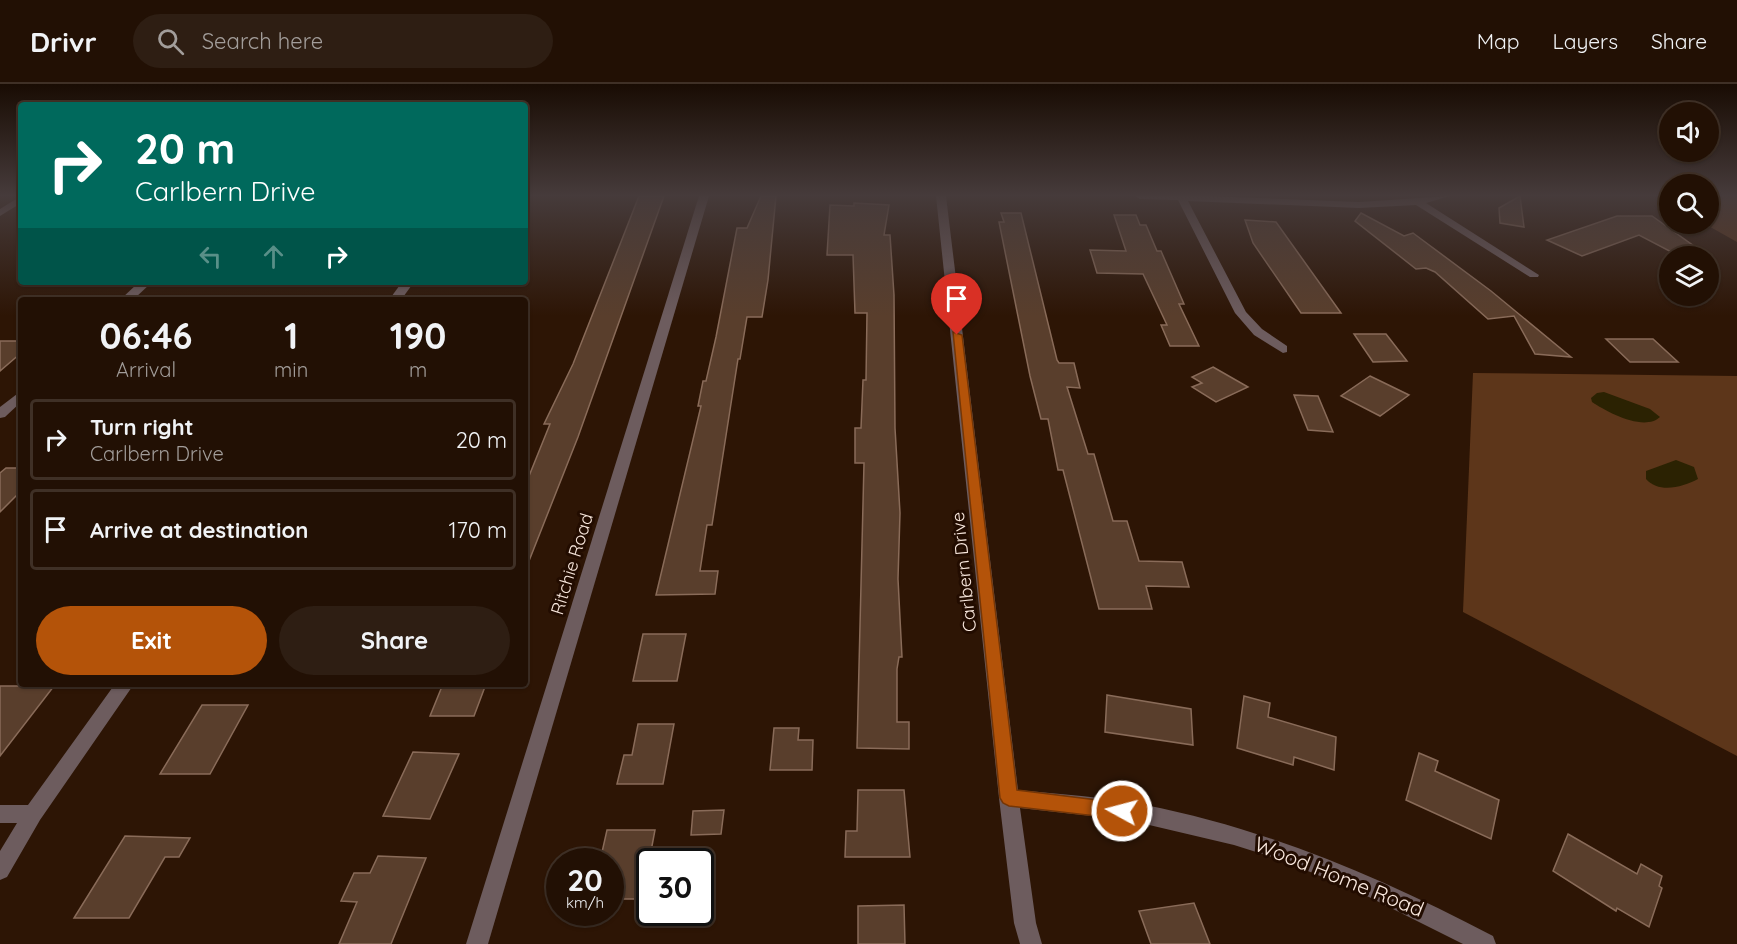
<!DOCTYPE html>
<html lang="en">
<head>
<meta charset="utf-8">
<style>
	body { margin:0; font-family:Quicksand,sans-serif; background:#2e1e13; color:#f1f3f6; height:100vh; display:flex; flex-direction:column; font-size:22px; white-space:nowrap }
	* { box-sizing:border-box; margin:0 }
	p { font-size:20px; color:#a29d9a }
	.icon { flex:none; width:33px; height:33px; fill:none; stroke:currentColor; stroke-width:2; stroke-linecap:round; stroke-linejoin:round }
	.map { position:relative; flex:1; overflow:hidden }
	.side { position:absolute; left:18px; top:213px; width:510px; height:390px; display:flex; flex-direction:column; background:#221004; border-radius:6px; box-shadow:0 2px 4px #0004,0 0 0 2px #3f3026 }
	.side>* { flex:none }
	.banner { position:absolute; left:18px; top:18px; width:510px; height:183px; border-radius:6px; box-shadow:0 2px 4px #0004,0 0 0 2px #3f3026; background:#00695c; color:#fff; overflow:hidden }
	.buttons { position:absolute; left:1659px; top:18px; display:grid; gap:12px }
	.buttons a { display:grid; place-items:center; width:60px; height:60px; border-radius:50%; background:#221004; box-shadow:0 2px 4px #0004,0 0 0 2px #3f3026; font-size:30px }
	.speed { position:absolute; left:546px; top:764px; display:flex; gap:12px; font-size:30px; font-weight:700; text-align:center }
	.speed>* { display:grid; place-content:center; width:78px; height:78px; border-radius:50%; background:#221004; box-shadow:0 2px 4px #0004,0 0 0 2px #3f3026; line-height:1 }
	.speed small { font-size:15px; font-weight:400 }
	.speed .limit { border:3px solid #111; border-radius:9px; background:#fff; color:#111 }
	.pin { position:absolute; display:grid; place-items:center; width:51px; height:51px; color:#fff; margin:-62px -26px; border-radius:50% 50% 50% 0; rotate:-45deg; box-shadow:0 0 6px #0007 }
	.pin .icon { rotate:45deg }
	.me { position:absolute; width:66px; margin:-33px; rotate:277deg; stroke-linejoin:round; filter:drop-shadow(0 0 4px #0008) }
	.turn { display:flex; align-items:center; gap:21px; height:126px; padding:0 18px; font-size:27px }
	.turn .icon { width:78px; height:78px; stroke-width:2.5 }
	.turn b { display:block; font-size:42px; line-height:51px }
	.lanes { display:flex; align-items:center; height:57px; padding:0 18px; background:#0003; justify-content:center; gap:30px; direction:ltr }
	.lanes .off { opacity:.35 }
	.eta { display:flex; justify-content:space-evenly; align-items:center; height:102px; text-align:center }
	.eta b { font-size:36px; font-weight:800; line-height:42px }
	.primary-button { display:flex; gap:12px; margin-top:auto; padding:12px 18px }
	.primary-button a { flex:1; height:69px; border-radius:36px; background:#b45309; color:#fff; font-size:24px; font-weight:800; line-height:69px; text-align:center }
	.primary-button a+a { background:#2e1e13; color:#f1f3f6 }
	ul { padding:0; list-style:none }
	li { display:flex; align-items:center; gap:18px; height:81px; margin:0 12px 9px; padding:0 6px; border:3px solid #3f3026; border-radius:6px }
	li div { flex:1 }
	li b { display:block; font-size:22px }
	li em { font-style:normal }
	header { display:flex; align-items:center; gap:36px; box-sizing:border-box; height:84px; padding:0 30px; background:#221004; border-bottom:2px solid #3f3026 }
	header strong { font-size:28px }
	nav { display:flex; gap:33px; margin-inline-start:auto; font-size:21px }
	.search { width:420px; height:54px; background:#2e1e13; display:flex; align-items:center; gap:15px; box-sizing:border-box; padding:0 21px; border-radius:33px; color:#a29d9a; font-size:22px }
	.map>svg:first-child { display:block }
	.green { fill:#5d361a }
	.sand { fill:#2b2202 }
	.building { fill:#593e2c; stroke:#896b59; stroke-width:1.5 }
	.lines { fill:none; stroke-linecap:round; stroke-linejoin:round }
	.minor { fill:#6d5c5e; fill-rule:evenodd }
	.route { fill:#b45309; stroke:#753606; stroke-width:1.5 }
	.labels { text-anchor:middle; stroke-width:6; stroke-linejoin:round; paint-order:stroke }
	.street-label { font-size:18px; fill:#fae9de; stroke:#220c00 }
	.near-street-label { font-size:21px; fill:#fae9de; stroke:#220c00 }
</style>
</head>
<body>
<header>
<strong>Drivr</strong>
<div class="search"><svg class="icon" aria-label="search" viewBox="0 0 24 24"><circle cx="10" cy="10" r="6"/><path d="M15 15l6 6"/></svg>Search here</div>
<nav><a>Map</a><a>Layers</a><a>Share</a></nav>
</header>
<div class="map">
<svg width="1737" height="860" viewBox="0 0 1737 860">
	<rect width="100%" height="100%" fill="#2d1505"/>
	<g class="green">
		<path d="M1709,112H1737V158L1705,140H1708Z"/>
		<path d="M1473,289L1737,292V672L1463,528Z"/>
	</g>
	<g class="sand">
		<path d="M1604,308L1650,325L1660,333C1644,348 1607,328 1592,318L1591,314L1597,309Z"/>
		<path d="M1676,376L1694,383L1698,395C1683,403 1659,410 1646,395V387Z"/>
	</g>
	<g class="building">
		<path d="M639,112H664L578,353L527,482H525V402L550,340H544L573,280Z"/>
		<path d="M761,112H776L768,196L762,233H747L740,275H738L712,441H707L700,487H718L715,510L656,511L701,322H698L703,297H706L716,253L737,144H747Z"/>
		<path d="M1520,112L1524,143L1500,139L1499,124Z"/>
		<path d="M854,119L889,121L884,151H890L894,211L895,344L900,429L898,495L902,573H899L897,585V638H909V665L857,664L864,379H855V344H861L863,296H866L867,229H855L853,171H827L830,121L854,122Z"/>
		<path d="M1001,129H1021L1057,276L1059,279H1074L1080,304L1067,303L1088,370H1094L1113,437H1127L1139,477L1182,478L1189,503L1146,502L1152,525H1099L1063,386H1058L1048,335H1041L1030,292L999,138H1004Z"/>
		<path d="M1361,129L1404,152L1413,149L1491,207L1571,273L1535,270L1514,232L1488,235L1435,188L1426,184L1416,185L1355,137Z"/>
		<path d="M1114,131H1136L1140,141H1146L1157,167H1161L1184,220H1179L1199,262H1170L1161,241H1167L1143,190L1097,189L1090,166L1126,167Z"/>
		<path d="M1617,132H1652L1708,172H1679L1639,151L1582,172L1547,156Z"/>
		<path d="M1245,136L1276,138L1341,229H1301L1253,159Z"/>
		<path d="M1354,250H1386L1407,277L1373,278Z"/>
		<path d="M1606,255H1653L1678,278H1630Z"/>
		<path d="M0,257H21V269L0,287Z"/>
		<path d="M1213,283L1248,303L1216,318L1192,303L1202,299L1192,293Z"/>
		<path d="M1370,292L1409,311L1380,332L1341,312Z"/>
		<path d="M1294,311L1318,312L1333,348L1308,346Z"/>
		<path d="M6,384H21V407L0,428V389Z"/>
		<path d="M643,550H686L677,597H633Z"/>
		<path d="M443,600H486L474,632H430Z"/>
		<path d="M0,602H54L0,672Z"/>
		<path d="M1107,611L1191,625L1193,661L1105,648Z"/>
		<path d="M1244,612L1270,619L1268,633L1336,653L1334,686L1294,673L1293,681L1237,664Z"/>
		<path d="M202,621H248L210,690H160Z"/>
		<path d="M638,640H674L663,700H617L624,671H632Z"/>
		<path d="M774,644H799L798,656H813L812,686H770Z"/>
		<path d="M413,668L459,670L430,735L383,732Z"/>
		<path d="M1419,669L1438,677L1435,687L1499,716L1491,755L1406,716Z"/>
		<path d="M858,706H904L910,773H845L846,747H857Z"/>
		<path d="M724,726L721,750L691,751L693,727Z"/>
		<path d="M607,746H655L642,815H610V777H600Z"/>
		<path d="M1568,750L1637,790L1641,780L1662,792L1659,802L1662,804L1649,843L1617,824L1616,827L1553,787Z"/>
		<path d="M125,752L190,754L179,773H165L129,834H74Z"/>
		<path d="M378,772L426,774L391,860H339L357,818L341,817L354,789H370Z"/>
		<path d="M1194,819L1210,860H1151L1139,827Z"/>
		<path d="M904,821L905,860H858V822Z"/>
	</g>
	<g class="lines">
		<g class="minor">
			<path d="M21,112V119L0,132V125Z"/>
			<path d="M699,112H709L488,860H466Z"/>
			<path d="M936,112H946L1018,706C1060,710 1103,713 1145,721C1268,745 1382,794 1493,852L1496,860H1463L1355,806L1278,775L1234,761L1128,736L1020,724L1036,839L1042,860H1020L1014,839L999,714Z"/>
			<path d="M1135,112H1206L1359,118L1450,112L1426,119L1539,191L1538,193H1530L1416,121L1359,124L1188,117L1246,228L1262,245L1287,262V268L1283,269L1254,251L1235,229L1178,116L1140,115Z"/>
			<path d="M139,198H152L133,216H120Z"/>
			<path d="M402,198H414L401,216H389Z"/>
			<path d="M21,307V318L5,333L0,334V323Z"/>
			<path d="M115,600H134L40,736L7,793L0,796V767L17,739H0V721H28Z"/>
		</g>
	</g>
	<linearGradient id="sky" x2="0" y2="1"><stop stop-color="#190c03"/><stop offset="0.48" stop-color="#463b3b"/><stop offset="1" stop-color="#463b3b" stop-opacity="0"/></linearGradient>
	<rect width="1737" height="232" fill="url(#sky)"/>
	<path class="route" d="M953,248L962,251L1017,706L1122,719L1128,721L1131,727L1128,733L1122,735L1009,722L1003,719L1000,714Z"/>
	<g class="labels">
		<g class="street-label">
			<text transform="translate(572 480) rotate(-73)" y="6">Ritchie Road</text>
			<text transform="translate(964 488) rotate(-96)" y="6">Carlbern Drive</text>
		</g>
		<g class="near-street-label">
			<text transform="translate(1339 793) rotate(22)" y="7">Wood Home Road</text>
		</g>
	</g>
</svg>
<div class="buttons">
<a><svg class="icon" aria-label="sound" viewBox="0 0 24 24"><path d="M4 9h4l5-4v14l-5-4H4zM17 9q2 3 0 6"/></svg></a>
<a><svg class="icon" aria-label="search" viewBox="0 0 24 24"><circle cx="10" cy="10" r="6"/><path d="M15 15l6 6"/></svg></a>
<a><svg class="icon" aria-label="layers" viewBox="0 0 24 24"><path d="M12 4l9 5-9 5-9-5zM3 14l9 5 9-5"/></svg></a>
</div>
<div class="speed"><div>20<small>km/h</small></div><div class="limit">30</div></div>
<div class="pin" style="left:957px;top:251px;background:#d93025"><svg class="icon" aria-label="arrive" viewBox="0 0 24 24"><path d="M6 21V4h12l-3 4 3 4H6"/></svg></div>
<svg class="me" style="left:1122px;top:727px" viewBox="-20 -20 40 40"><circle r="17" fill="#b45309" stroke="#fff" stroke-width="3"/><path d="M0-11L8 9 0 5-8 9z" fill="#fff"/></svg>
<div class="banner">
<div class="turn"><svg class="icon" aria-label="right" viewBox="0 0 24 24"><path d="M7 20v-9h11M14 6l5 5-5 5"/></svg><div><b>20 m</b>Carlbern Drive</div></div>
<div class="lanes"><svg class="icon off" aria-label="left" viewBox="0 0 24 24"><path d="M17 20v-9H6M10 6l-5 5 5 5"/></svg><svg class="icon off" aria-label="ahead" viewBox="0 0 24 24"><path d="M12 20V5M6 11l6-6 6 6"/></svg><svg class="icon" aria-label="right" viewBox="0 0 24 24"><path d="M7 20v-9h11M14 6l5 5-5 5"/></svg></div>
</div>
<section class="side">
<div class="eta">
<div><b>06:46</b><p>Arrival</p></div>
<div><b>1</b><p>min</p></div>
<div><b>190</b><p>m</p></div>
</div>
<ul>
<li><svg class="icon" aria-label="right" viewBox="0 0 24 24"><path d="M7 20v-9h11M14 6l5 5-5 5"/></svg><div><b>Turn right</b><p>Carlbern Drive</p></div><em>20 m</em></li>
<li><svg class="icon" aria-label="arrive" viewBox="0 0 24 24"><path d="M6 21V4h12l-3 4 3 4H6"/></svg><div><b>Arrive at destination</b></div><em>170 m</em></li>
</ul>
<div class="primary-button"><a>Exit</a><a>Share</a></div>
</section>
</div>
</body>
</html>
